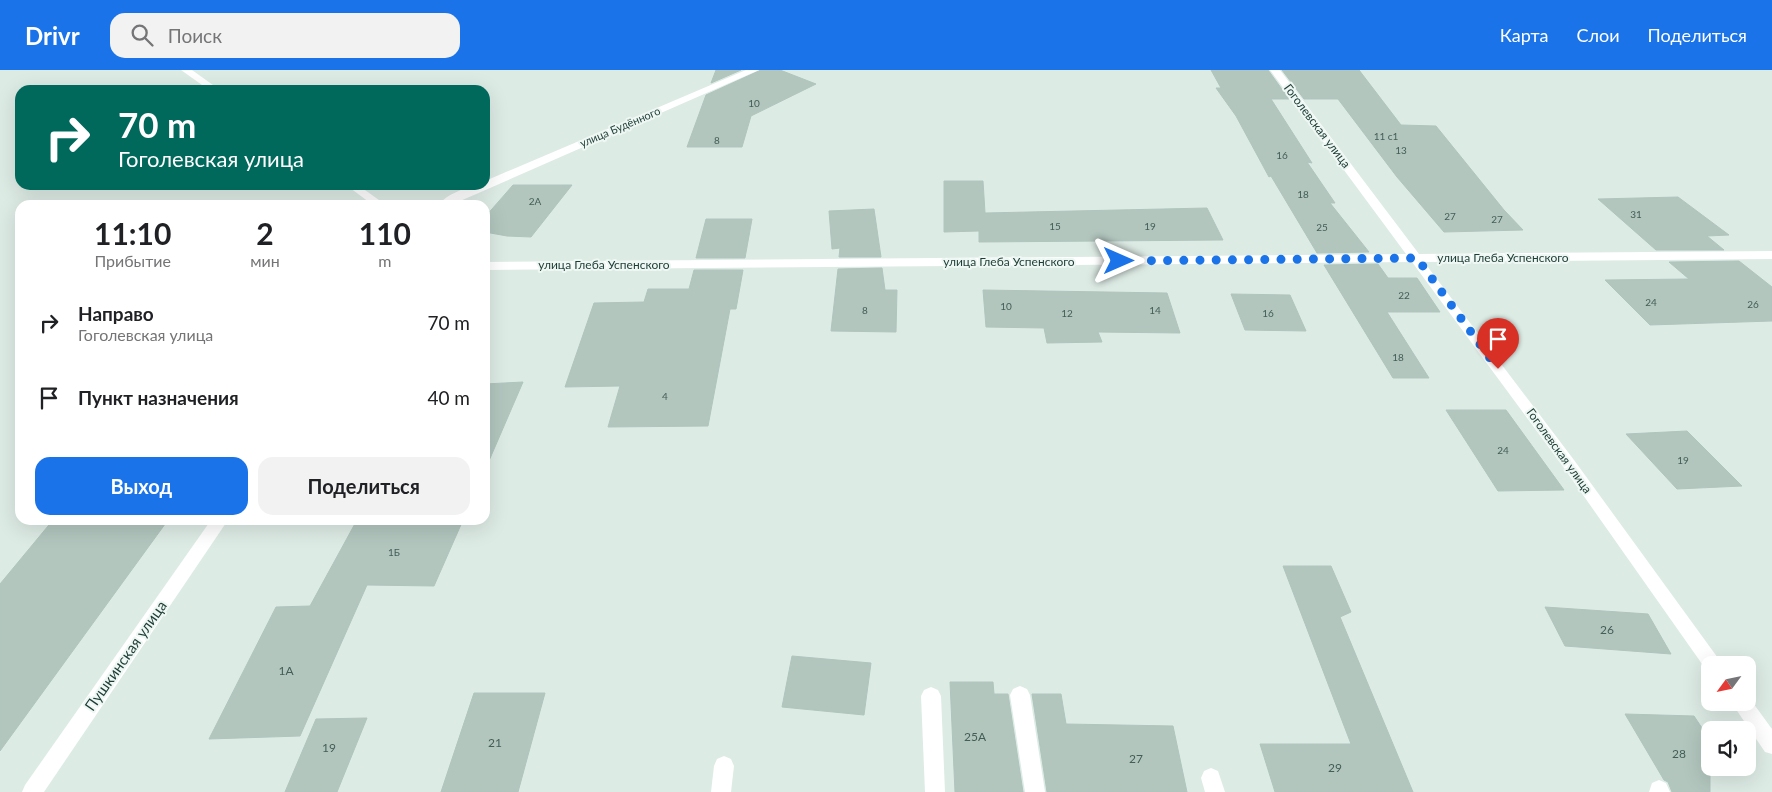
<!DOCTYPE html>
<html lang="ru">
<head>
<meta charset="utf-8">
<style>
	body { margin:0; font-family:Lato,sans-serif; background:#f2f2f2; color:#202124; height:100vh; display:flex; flex-direction:column; font-size:19px; white-space:nowrap }
	* { box-sizing:border-box; margin:0 }
	p { font-size:16px; color:#757577 }
	.icon { flex:none; width:28px; height:28px; fill:none; stroke:currentColor; stroke-width:2; stroke-linecap:round; stroke-linejoin:round }
	.map { position:relative; flex:1; overflow:hidden }
	.side { position:absolute; left:15px; top:130px; width:475px; height:325px; display:flex; flex-direction:column; background:#fff; border-radius:15px; box-shadow:0 5px 20px #0002 }
	.side>* { flex:none }
	.top-card { position:absolute; left:15px; top:15px; width:475px; height:105px; border-radius:15px; box-shadow:0 5px 20px #0002; background:#00695c; color:#fff; overflow:hidden }
	.needle { width:32px; rotate:237deg }
	.tools { position:absolute; left:1701px; top:586px; display:grid; gap:10px }
	.tools a { display:grid; place-items:center; width:55px; height:55px; border-radius:10px; background:#fff; box-shadow:0 5px 20px #0002; font-size:25px }
	.pin { position:absolute; display:grid; place-items:center; width:42px; height:42px; color:#fff; margin:-51px -21px; border-radius:50% 50% 50% 0; rotate:-45deg; box-shadow:0 0 5px #0007 }
	.pin .icon { rotate:45deg }
	.me { position:absolute; width:55px; margin:-28px; rotate:90deg; stroke-linejoin:round; filter:drop-shadow(0 0 4px #0008) }
	.turn { display:flex; align-items:center; gap:18px; height:105px; padding:0 20px; font-size:22px }
	.turn .icon { width:65px; height:65px; stroke-width:2.5 }
	.turn b { display:block; font-size:35px; line-height:42px }
	.eta { display:flex; justify-content:space-evenly; align-items:center; height:85px; text-align:center }
	.eta b { font-size:30px; font-weight:700; line-height:35px }
	.primary-button { display:flex; gap:10px; margin-top:auto; padding:10px 20px }
	.primary-button a { flex:1; height:58px; border-radius:15px; background:#1a73e8; color:#fff; font-size:20px; font-weight:700; line-height:58px; text-align:center }
	.primary-button a+a { background:#f2f2f2; color:#202124 }
	ul { padding:0; list-style:none }
	li { display:flex; align-items:center; gap:15px; height:75px; padding:0 20px }
	li div { flex:1 }
	li b { display:block; font-size:19px }
	li em { font-style:normal }
	header { display:flex; align-items:center; gap:30px; box-sizing:border-box; height:70px; padding:0 25px; background:#1a73e8; color:#fff }
	header strong { font-size:24px }
	nav { display:flex; gap:28px; margin-inline-start:auto; font-size:18px }
	.search { width:350px; height:45px; background:#f2f2f2; display:flex; align-items:center; gap:12px; box-sizing:border-box; padding:0 18px; border-radius:15px; color:#757577; font-size:19px }
	.map>svg:first-child { display:block }
	.building { fill:#b2c6be; stroke:#afc5bd }
	.lines { fill:none; stroke-linecap:round; stroke-linejoin:round }
	.service { fill:#fff; fill-rule:evenodd }
	.minor { fill:#fff; fill-rule:evenodd }
	.route { stroke:#1a73e8; stroke-width:9; stroke-dasharray:0 16.2 }
	.labels { text-anchor:middle; stroke-width:4; stroke-linejoin:round; paint-order:stroke }
	.number-label { font-size:10px; fill:#425e57 }
	.far-street-label { font-size:11px; fill:#1d3c35; stroke:#eef7f3 }
	.street-label { font-size:12px; fill:#1d3c35; stroke:#eef7f3 }
	.near-number-label { font-size:12px; fill:#425e57 }
	.near-street-label { font-size:15px; fill:#1d3c35; stroke:#eef7f3 }
</style>
</head>
<body>
<header>
<strong>Drivr</strong>
<div class="search"><svg class="icon" aria-label="search" viewBox="0 0 24 24"><circle cx="10" cy="10" r="6"/><path d="M15 15l6 6"/></svg>Поиск</div>
<nav><a>Карта</a><a>Слои</a><a>Поделиться</a></nav>
</header>
<div class="map">
<svg width="1772" height="722" viewBox="0 0 1772 722">
	<rect width="100%" height="100%" fill="#ddebe5"/>
	<g class="building">
		<path d="M716,0H741L711,13Z"/>
		<path d="M761,0H780L816,14L751,46L742,77H687L706,25Z"/>
		<path d="M1211,0H1268L1289,29H1271L1312,93L1307,92L1335,133H1330L1369,182L1317,183L1271,106L1269,107L1236,46L1216,18H1221Z"/>
		<path d="M1282,0H1359L1401,55L1436,56L1504,140L1523,160L1444,162L1397,107L1338,29H1304Z"/>
		<path d="M944,111H983L985,143L1207,138L1223,170L979,172V161L944,162Z"/>
		<path d="M513,115H572L531,167L507,166L485,162V147Z"/>
		<path d="M1678,127L1729,165L1707,166L1724,180H1656L1598,129Z"/>
		<path d="M874,139L881,187H839L840,178L832,179L829,141Z"/>
		<path d="M706,149H752L745,188H696Z"/>
		<path d="M1739,191L1772,217V251L1650,255L1605,210L1689,209L1669,192Z"/>
		<path d="M1378,194L1388,208H1417L1440,242H1387L1429,308H1393L1324,195Z"/>
		<path d="M882,198L885,220H897L896,262L831,261L838,199Z"/>
		<path d="M694,200H743L736,239H730L708,356L608,357L620,316L565,317L594,233L644,232L648,219H689Z"/>
		<path d="M983,220L1167,223L1180,263L1098,262L1102,272L1047,273L1044,258L986,257Z"/>
		<path d="M1231,224L1290,225L1306,261L1245,260Z"/>
		<path d="M523,312L485,400V314Z"/>
		<path d="M1446,340H1506L1564,420L1498,421Z"/>
		<path d="M1687,361L1742,416L1677,419L1626,364Z"/>
		<path d="M53,450H168L0,681V514Z"/>
		<path d="M357,450H463L434,516L367,515L300,666L209,669L276,537L310,536Z"/>
		<path d="M1283,496H1331L1351,542L1340,547L1413,722H1275L1260,674H1351Z"/>
		<path d="M1545,537L1648,544L1671,584L1565,576Z"/>
		<path d="M792,586L871,593L864,645L782,637Z"/>
		<path d="M950,612H993L994,624H1008L1023,722H955Z"/>
		<path d="M474,623H545L518,722H441Z"/>
		<path d="M1032,624H1061L1066,654L1173,656L1187,722H1047Z"/>
		<path d="M1625,644L1694,646L1710,670V722H1672L1668,712L1664,710Z"/>
		<path d="M367,648L337,722H285L316,649Z"/>
	</g>
	<g class="lines">
		<g class="service">
			<path d="M1020,616L1027,619L1030,625L1045,722H1025L1010,625L1013,619Z"/>
			<path d="M931,617L938,620L941,626L945,722H925L921,626L924,620Z"/>
			<path d="M724,686L731,689L734,696L731,722H711L714,696L717,689Z"/>
			<path d="M1211,698L1218,701L1225,722H1205L1201,708L1204,701Z"/>
			<path d="M1659,710L1666,713L1670,722H1649L1652,713Z"/>
		</g>
		<g class="minor">
			<path d="M181,0H192L220,20H209Z"/>
			<path d="M746,0H759L451,135H438C448,123 470,115 485,115V111Z"/>
			<path d="M1270,0H1280L1419,184L1772,181V189L1424,192L1574,390L1723,595H1710V602L1707,601L1564,398L1412,192L485,200V192L1406,184Z"/>
			<path d="M346,115H358L386,135H373Z"/>
			<path d="M211,450H228L44,722H22L25,715Z"/>
			<path d="M1748,626L1772,659V684L1765,682L1731,632H1748Z"/>
		</g>
	</g>
	<g class="lines">
		<path class="route" d="M1119,191L1417,188L1498,299"/>
	</g>
	<g class="labels">
		<g class="number-label">
			<text x="754" y="37">10</text>
			<text x="1386" y="70">11 с1</text>
			<text x="717" y="74">8</text>
			<text x="1401" y="84">13</text>
			<text x="1282" y="89">16</text>
			<text x="1303" y="128">18</text>
			<text x="535" y="135">2А</text>
			<text x="1636" y="148">31</text>
			<text x="1450" y="150">27</text>
			<text x="1497" y="153">27</text>
			<text x="1055" y="160">15</text>
			<text x="1150" y="160">19</text>
			<text x="1322" y="161">25</text>
			<text x="1404" y="229">22</text>
			<text x="1651" y="236">24</text>
			<text x="1753" y="238">26</text>
			<text x="1006" y="240">10</text>
			<text x="865" y="244">8</text>
			<text x="1155" y="244">14</text>
			<text x="1067" y="247">12</text>
			<text x="1268" y="247">16</text>
			<text x="1398" y="291">18</text>
			<text x="665" y="330">4</text>
			<text x="1503" y="384">24</text>
			<text x="1683" y="394">19</text>
			<text x="394" y="486">1Б</text>
		</g>
		<g class="far-street-label">
			<text transform="translate(620 57) rotate(-23)" y="4">улица Будённого</text>
		</g>
		<g class="street-label">
			<text transform="translate(1317 56) rotate(53)" y="4">Гоголевская улица</text>
			<text x="1503" y="192">улица Глеба Успенского</text>
			<text x="1009" y="196">улица Глеба Успенского</text>
			<text x="604" y="199">улица Глеба Успенского</text>
			<text transform="translate(1559 381) rotate(54)" y="4">Гоголевская улица</text>
		</g>
		<g class="near-number-label">
			<text x="1607" y="564">26</text>
			<text x="286" y="605">1А</text>
			<text x="975" y="671">25А</text>
			<text x="495" y="677">21</text>
			<text x="329" y="682">19</text>
			<text x="1679" y="688">28</text>
			<text x="1136" y="693">27</text>
			<text x="1335" y="702">29</text>
		</g>
		<g class="near-street-label">
			<text transform="translate(126 586) rotate(-55)" y="5">Пушкинская улица</text>
		</g>
	</g>
</svg>
<div class="tools">
<a><svg class="needle" viewBox="-14 -14 28 28"><path d="M0-13l5 13h-10z" fill="#e53935"/><path d="M0 13l5-13h-10z" fill="#757577"/></svg></a>
<a><svg class="icon" aria-label="sound" viewBox="0 0 24 24"><path d="M4 9h4l5-4v14l-5-4H4zM17 9q2 3 0 6"/></svg></a>
</div>
<div class="pin" style="left:1498px;top:299px;background:#d93025"><svg class="icon" aria-label="arrive" viewBox="0 0 24 24"><path d="M6 21V4h12l-3 4 3 4H6"/></svg></div>
<svg class="me" style="left:1119px;top:191px" viewBox="-20 -20 40 40"><path d="M0-17L14 15 0 8-14 15z" fill="#1a73e8" stroke="#fff" stroke-width="4"/></svg>
<div class="top-card">
<div class="turn"><svg class="icon" aria-label="right" viewBox="0 0 24 24"><path d="M7 20v-9h11M14 6l5 5-5 5"/></svg><div><b>70 m</b>Гоголевская улица</div></div>
</div>
<section class="side">
<div class="eta">
<div><b>11:10</b><p>Прибытие</p></div>
<div><b>2</b><p>мин</p></div>
<div><b>110</b><p>m</p></div>
</div>
<ul>
<li><svg class="icon" aria-label="right" viewBox="0 0 24 24"><path d="M7 20v-9h11M14 6l5 5-5 5"/></svg><div><b>Направо</b><p>Гоголевская улица</p></div><em>70 m</em></li>
<li><svg class="icon" aria-label="arrive" viewBox="0 0 24 24"><path d="M6 21V4h12l-3 4 3 4H6"/></svg><div><b>Пункт назначения</b></div><em>40 m</em></li>
</ul>
<div class="primary-button"><a>Выход</a><a>Поделиться</a></div>
</section>
</div>
</body>
</html>
